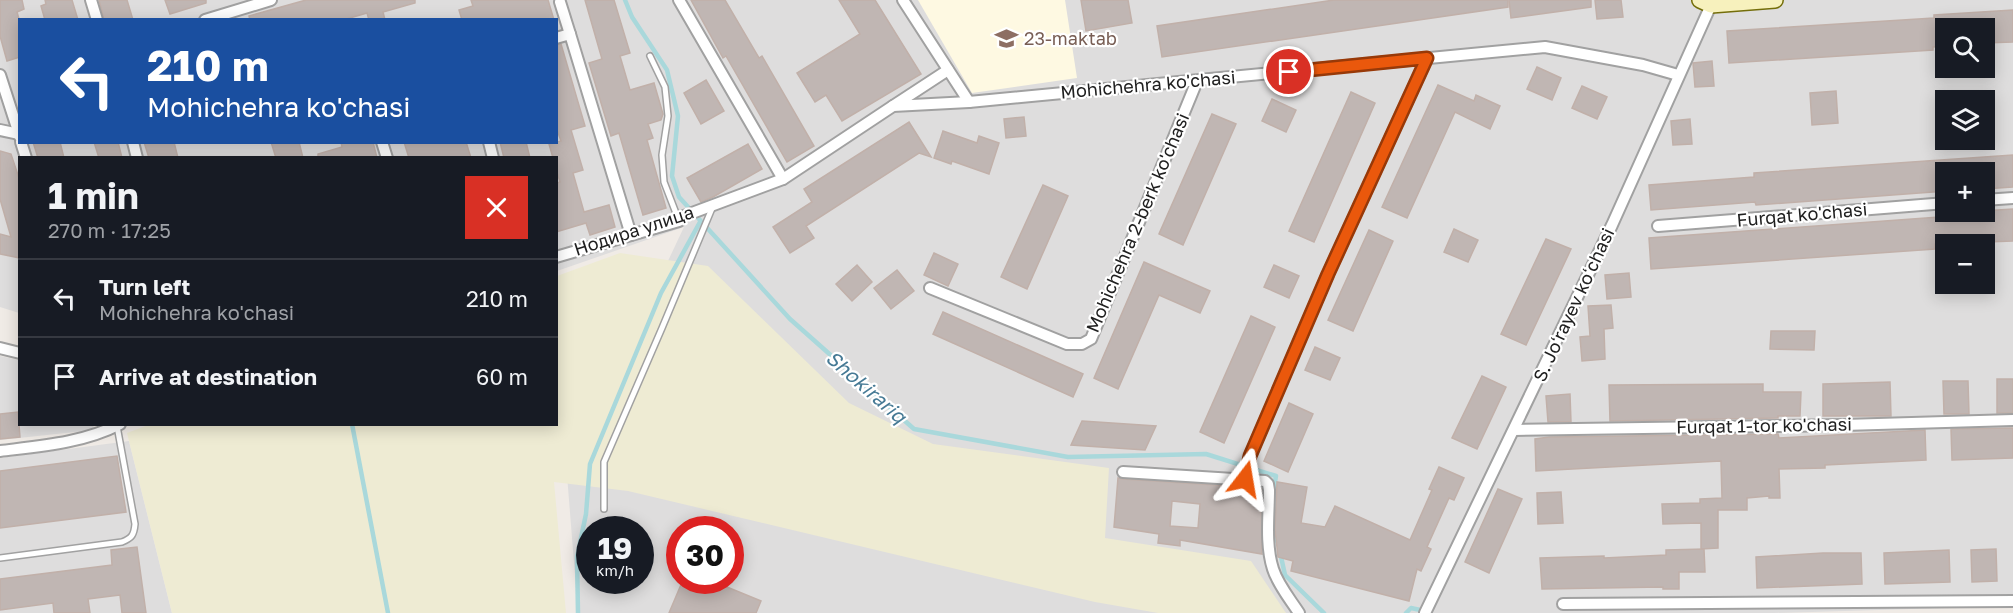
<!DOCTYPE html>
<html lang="en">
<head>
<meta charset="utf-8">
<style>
	body { margin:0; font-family:"Golos Text",sans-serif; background:#20242c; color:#f1f3f6; height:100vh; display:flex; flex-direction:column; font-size:22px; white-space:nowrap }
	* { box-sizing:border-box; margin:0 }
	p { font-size:20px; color:#9ea1a6 }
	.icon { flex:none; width:33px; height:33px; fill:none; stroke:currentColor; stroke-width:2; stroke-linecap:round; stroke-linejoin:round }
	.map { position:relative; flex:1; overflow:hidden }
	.sheet { position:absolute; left:18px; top:156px; width:540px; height:270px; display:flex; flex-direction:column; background:#171b24; border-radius:0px; box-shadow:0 3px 15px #0003 }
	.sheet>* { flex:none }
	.top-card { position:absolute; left:18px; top:18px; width:540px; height:126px; border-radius:0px; box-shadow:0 3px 15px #0003; background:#1a4fa0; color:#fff; overflow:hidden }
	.buttons { position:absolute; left:1935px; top:18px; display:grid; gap:12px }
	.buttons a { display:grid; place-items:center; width:60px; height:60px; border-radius:0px; background:#171b24; box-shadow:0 3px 15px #0003; font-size:30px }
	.speed { position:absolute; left:576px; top:516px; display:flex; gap:12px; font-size:30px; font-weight:700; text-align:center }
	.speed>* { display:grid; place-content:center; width:78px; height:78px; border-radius:50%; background:#171b24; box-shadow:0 3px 15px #0003; line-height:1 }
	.speed small { font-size:15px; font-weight:400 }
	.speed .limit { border:9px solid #d22; background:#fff; color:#111 }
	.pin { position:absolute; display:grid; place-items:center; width:51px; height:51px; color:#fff; margin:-26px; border:3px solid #fff; border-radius:50%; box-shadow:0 2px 6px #0007 }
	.me { position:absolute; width:66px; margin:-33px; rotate:14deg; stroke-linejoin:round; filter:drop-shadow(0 0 4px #0008) }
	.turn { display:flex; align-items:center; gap:21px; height:126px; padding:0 30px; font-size:27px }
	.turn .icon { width:78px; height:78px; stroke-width:2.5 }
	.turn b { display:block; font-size:42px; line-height:51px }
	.round { display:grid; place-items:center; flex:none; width:63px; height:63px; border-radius:0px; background:#20242c }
	.headline { display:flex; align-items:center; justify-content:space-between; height:102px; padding:0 30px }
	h1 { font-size:36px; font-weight:700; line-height:45px }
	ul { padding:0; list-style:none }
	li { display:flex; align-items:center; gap:18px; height:78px; padding:0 30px; border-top:2px solid #363941 }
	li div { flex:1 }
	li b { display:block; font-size:22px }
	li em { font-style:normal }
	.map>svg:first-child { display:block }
	.residential { fill:#dedddd; fill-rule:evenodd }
	.education { fill:#fef9e2 }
	.farmland { fill:#eeebd3 }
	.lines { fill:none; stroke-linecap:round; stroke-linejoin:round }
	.stream { stroke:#a9d8db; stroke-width:4.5 }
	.building { fill:#c0b6b3; stroke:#c1b0a9; stroke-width:1.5; fill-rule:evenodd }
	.lane-casing { stroke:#a1a1a1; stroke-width:8 }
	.street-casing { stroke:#a1a1a1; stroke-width:14 }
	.secondary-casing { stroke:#746e0a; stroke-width:18 }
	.lane { stroke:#fff; stroke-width:5 }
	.street { stroke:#fff; stroke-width:10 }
	.secondary { stroke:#f7f1bd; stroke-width:15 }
	.route-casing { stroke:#983908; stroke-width:15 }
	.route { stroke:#ea580c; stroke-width:10 }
	.labels { text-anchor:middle; stroke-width:4.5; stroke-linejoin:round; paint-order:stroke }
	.education-label { font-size:18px; fill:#785e54; stroke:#fff; text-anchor:start }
	.street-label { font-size:18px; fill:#202020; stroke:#fff }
	.water-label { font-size:20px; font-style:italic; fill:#467a95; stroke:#fff }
</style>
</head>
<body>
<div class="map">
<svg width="2013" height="613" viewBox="0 0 2013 613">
	<rect width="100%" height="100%" fill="#f0ebe6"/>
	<g class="residential">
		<path d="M0,0H2013V606L1774,613H578L567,475L684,227L557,271L556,158H20L19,313L0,307ZM20,20H556V142H20ZM1946,28H1984V68H1946ZM1946,100H1984V140H1946ZM1946,172H1984V212H1946ZM1946,244H1984V284H1946ZM590,530H640V580H590ZM680,530H730V580H680Z"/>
		<path d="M0,356L19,360L20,424L93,425L94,430L0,440Z"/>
		<path d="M129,441L172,613H0V458Z"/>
	</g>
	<path class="education" d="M918,0H1065L1077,78L972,93Z"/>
	<path class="farmland" d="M620,253L708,266L849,403L933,444L1109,468L1105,538L1251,561L1286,613H1158L1095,602L628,491L554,482L566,613H172L127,433L151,424H556L557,276Z"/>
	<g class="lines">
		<g class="stream">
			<path d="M625,0L632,17L667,70L678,116L672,176L679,197L790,319L914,429L1068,457L1206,454L1276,476L1273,494"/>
			<path d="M352,424L388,613"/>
			<path d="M1272,520L1277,541"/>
			<path d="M1280,552L1285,575L1324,613"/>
			<path d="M578,613L577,557L586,514L590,464L661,293L700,222"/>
			<path d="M1406,613L1411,608L1425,611"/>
		</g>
	</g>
	<g class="building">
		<path d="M0,0H22L24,9L17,12L20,22V57L7,61L0,36Z"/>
		<path d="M45,0H72L78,20H45L41,6L46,4Z"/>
		<path d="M99,0H127L133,20H104Z"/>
		<path d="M165,0H206V3L170,14Z"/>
		<path d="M306,0H415V3L383,12L385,20H369L367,13L343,20H250L249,16Z"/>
		<path d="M471,0H548L554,20H462L459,10L473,6Z"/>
		<path d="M585,0H614L630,53L620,56L630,90L654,83L663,114L661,120L648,124L653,138L647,140L666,208L643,215L619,133L611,136L589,63L602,59Z"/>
		<path d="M691,0H725L759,58L762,56L814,146L787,162L726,56L723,58Z"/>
		<path d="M839,0H875L921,74L842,121L826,95L815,102L797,73L860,34Z"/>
		<path d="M1081,0H1128L1132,23L1086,31Z"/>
		<path d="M1334,0H1508V7L1162,57L1157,26Z"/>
		<path d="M1509,0H1591V7L1511,18Z"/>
		<path d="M1595,0H1621L1623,17L1597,19Z"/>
		<path d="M2013,10V42L1984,43V28H1946V46L1933,47V50L1729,63L1727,31L1934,18V15Z"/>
		<path d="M561,44L585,126L571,130L583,170L573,173L584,212L609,205L615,227L590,235L586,223L556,232V183L560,182L556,169V158H553L549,144L561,141L556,127V45Z"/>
		<path d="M1712,61L1714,86L1695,87L1693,63Z"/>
		<path d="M1537,67L1561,78L1552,100L1527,89Z"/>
		<path d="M706,80L724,111L701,124L684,93Z"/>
		<path d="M1438,85L1474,101L1476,95L1500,106L1490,129L1455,112L1407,218L1382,207Z"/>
		<path d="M1582,86L1607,97L1597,119L1572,108Z"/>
		<path d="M1836,91L1838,123L1812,125L1810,93Z"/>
		<path d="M1351,92L1375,103L1314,242L1289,231Z"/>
		<path d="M1272,99L1296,110L1286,132L1262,121Z"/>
		<path d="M1212,114L1236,124L1183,245L1159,234Z"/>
		<path d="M1024,117L1026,136L1006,138L1004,119Z"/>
		<path d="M1690,119L1692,144L1673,145L1671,121Z"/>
		<path d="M909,122L931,157L919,153L806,226L814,238L790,253L773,227L812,202L804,189Z"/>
		<path d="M943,131L977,143L979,136L999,143L989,174L952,161L951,164L934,158Z"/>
		<path d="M33,142H60L64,158H38Z"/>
		<path d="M94,142H118L122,158H99Z"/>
		<path d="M144,142H174L178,158H149Z"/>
		<path d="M271,142H299L303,158H276Z"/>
		<path d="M341,142H373L377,158H318V154L342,147Z"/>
		<path d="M404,142H466L471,158H409Z"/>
		<path d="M500,142H526L530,158H504Z"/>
		<path d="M748,144L762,169L713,197L701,202L687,178Z"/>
		<path d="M0,151L11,154L20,181V258L0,254V234L11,237L0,199Z"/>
		<path d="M2013,155V187L1984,189V172H1946V191L1756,205L1755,202L1651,210L1649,185L1754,177V173Z"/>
		<path d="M1043,185L1068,196L1027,289L1001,277Z"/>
		<path d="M2013,209V241L1935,244V249L1651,269L1649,238L1953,216L1952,213Z"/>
		<path d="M1454,229L1478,240L1468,262L1444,252Z"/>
		<path d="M1369,230L1393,241L1353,331L1328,320Z"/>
		<path d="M1546,239L1571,249L1526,345L1501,334Z"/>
		<path d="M934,253L958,264L948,286L924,275Z"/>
		<path d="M1144,262L1210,291L1200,313L1159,295L1118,389L1094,378Z"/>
		<path d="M857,265L872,282L852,301L836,284Z"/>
		<path d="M1274,265L1299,276L1289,298L1264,287Z"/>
		<path d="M897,270L914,291L891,309L874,288Z"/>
		<path d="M1629,273L1631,297L1607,299L1605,275Z"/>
		<path d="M1611,305L1613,328L1604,329L1605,359L1582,361L1580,337L1590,336L1588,306Z"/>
		<path d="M943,312L1083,374L1073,397L933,334Z"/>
		<path d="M1251,316L1275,327L1224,443L1200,432Z"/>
		<path d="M1771,331H1815L1814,350L1770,349Z"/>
		<path d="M1315,347L1340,358L1330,380L1305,370Z"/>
		<path d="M1482,376L1506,387L1477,449L1452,438Z"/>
		<rect x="1997" y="379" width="16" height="34"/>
		<path d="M1943,381H1968L1969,414H1944Z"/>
		<path d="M1890,382L1891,416H1823V384Z"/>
		<path d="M1763,384V392H1801L1800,416H1778V418L1610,421L1609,385Z"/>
		<path d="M1570,394L1571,422H1548L1546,396Z"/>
		<path d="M1289,403L1313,414L1288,472L1264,461Z"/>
		<path d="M18,412L20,437L0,439V414Z"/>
		<path d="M1082,421L1156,426L1145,450L1071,445Z"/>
		<path d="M2013,428V458L1952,460L1951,429Z"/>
		<path d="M1925,430L1926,460L1825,465V468L1779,469L1780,498H1769V496L1747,498V510H1718V548L1701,549V523L1663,524L1662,504L1700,503V499L1722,498L1721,461L1536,471L1535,439L1549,437L1778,434L1779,438Z"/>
		<path d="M117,456L126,512L0,528V471Z"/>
		<path d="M1439,467L1464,478L1454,500L1449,498L1427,547L1431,549L1421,571L1417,569L1409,601L1291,571L1293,561L1278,557L1275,529L1277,482L1307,487L1301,523L1325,527L1335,506L1410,540L1432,490L1429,489Z"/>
		<path d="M1118,478L1123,479L1261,488L1262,554L1180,540V546L1158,543L1159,534L1114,527ZM1172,501L1200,504L1198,528L1170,526Z"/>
		<path d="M1498,489L1522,499L1489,573L1465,562Z"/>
		<path d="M1561,492L1563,523L1538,524L1537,493Z"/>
		<path d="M137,547L146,613H122L120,595L88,599L90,613H54L53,603L0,610V579L112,565L111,550Z"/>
		<path d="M1704,549L1705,572H1679V589H1663V587L1542,589L1540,558L1604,556V558L1666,555V550Z"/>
		<path d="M1996,549L1997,581L1972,582L1971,550Z"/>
		<path d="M1949,550L1950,582L1885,584L1884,553Z"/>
		<path d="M1823,553H1861L1862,584L1757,588L1756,557Z"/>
		<path d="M683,580H710L761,601L756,613H669Z"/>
	</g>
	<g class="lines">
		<defs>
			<g id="lane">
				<path d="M650,56L665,87L668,116L662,155L664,182L679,221"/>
				<path d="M604,509V462L662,328L713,206"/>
				<path d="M0,558L122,542C132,538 134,535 135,524L117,426"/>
			</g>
			<g id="street">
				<path d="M91,0L97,20"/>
				<path d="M679,0L783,179"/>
				<path d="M903,0L969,102"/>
				<path d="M560,2L570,34"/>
				<path d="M205,20L271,0"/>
				<path d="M556,38L570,34L631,235"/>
				<path d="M0,75L20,137"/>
				<path d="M893,106L948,70"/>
				<path d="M0,130L19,134"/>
				<path d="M21,142L26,158"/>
				<path d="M133,142L137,158"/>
				<path d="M382,142L387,158"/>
				<path d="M489,142L493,158"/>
				<path d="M1984,200L2013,198"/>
				<path d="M1658,226L1946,203"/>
				<path d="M556,257L679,221L684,216L783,179L893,106L969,102L1545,47L1643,65L1678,75"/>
				<path d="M930,288L1067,344H1082L1091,339L1197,81"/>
				<path d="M0,348L20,353"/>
				<path d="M1514,430L1844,425L2013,420"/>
				<path d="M0,451C41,446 83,443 120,424"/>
				<path d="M1123,472L1265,481L1268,484L1269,490C1269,515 1265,544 1273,569C1278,585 1290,599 1299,613"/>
				<path d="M1245,479L1250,456L1328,274L1427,58"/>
				<path d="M1563,604L2013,601"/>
				<path d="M1425,613L1612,225L1711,5"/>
			</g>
			<path id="secondary" d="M1700,0L1711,5L1775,0"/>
		</defs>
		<use href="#lane" class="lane-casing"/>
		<use href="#street" class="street-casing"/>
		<use href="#secondary" class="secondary-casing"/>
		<use href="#lane" class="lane"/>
		<use href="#street" class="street"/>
		<use href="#secondary" class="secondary"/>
	</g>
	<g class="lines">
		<defs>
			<path id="route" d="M1245,479L1250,456L1328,274L1427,58L1289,72"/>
		</defs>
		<use href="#route" class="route-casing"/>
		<use href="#route" class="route"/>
	</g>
	<defs>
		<symbol id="school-bare" viewBox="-9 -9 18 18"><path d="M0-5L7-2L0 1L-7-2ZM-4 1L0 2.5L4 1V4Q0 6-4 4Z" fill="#8d6e63" stroke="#fff" stroke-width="2.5" paint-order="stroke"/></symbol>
	</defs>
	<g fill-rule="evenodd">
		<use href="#school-bare" x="990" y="22" width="33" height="33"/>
	</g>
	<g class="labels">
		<g class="education-label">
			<text x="1024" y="45">23-maktab</text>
		</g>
		<g class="street-label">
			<text transform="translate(1148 85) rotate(-5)" y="6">Mohichehra ko'chasi</text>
			<text transform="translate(1802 215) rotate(-5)" y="6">Furqat ko'chasi</text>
			<text transform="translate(1138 223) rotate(-67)" y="6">Mohichehra 2-berk ko'chasi</text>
			<text transform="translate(634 231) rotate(-18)" y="6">Нодира улица</text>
			<text transform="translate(1574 305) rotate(-65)" y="6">S. Joʻrayev koʻchasi</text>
			<text transform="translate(1764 426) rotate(-1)" y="6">Furqat 1-tor ko'chasi</text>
		</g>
		<g class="water-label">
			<text transform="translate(866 387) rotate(41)" y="7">Shokirariq</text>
		</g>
	</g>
</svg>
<div class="buttons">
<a><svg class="icon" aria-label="search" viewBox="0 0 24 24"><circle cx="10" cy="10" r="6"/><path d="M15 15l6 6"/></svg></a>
<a><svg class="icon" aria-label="layers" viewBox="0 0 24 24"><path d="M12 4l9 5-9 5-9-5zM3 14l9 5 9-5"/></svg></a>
<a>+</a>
<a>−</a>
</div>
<div class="speed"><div>19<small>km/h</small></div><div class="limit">30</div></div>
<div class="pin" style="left:1289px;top:72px;background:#d93025"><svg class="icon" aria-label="arrive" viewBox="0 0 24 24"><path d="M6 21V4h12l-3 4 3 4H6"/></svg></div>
<svg class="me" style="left:1245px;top:479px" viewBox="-20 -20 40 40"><path d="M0-17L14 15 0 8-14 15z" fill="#ea580c" stroke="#fff" stroke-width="4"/></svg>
<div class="top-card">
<div class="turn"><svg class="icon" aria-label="left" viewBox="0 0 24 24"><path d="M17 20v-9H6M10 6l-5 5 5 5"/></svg><div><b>210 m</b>Mohichehra ko'chasi</div></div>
</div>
<section class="sheet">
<div class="headline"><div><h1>1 min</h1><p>270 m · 17:25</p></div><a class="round" style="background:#d93025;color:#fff"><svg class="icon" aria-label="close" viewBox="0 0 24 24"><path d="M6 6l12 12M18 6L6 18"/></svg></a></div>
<ul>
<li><svg class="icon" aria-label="left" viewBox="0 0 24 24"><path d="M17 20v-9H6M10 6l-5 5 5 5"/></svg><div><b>Turn left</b><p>Mohichehra ko'chasi</p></div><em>210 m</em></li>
<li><svg class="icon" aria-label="arrive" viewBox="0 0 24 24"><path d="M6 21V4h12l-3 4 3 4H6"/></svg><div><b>Arrive at destination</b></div><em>60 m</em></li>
</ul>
</section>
</div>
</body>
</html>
